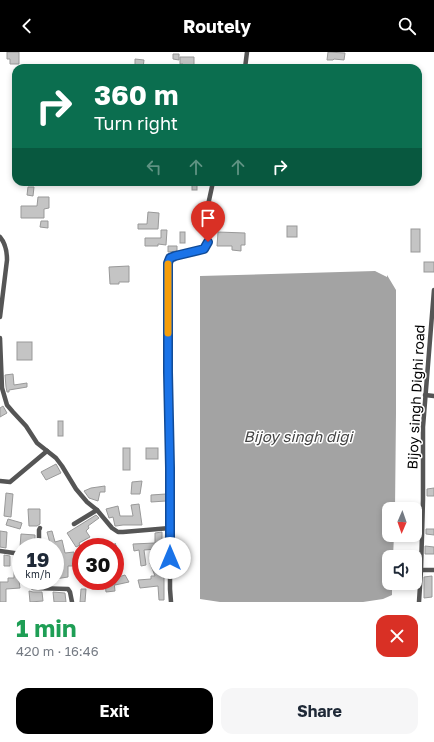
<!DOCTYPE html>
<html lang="en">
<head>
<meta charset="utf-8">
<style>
	body { margin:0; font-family:"Golos Text",sans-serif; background:#f6f6f7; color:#1f2937; height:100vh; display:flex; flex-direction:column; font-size:15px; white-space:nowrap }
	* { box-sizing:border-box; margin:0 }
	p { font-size:13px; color:#747a83 }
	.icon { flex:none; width:22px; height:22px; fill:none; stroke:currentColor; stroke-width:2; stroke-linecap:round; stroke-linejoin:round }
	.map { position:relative; height:550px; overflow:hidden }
	.drawer { display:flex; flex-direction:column; background:#fff; flex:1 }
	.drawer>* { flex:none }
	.guide { position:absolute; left:12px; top:12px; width:410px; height:122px; border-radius:12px; box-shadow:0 2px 6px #0003; background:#0b6e4f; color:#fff; overflow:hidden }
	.needle { width:26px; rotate:182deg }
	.tools { position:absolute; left:382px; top:450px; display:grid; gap:8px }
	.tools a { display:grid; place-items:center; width:40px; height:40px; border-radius:8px; background:#fff; box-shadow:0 2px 6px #0003; font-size:20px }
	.speed { position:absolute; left:12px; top:486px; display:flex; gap:8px; font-size:20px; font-weight:700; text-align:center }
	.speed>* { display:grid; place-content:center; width:52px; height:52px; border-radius:50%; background:#fff; box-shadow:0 2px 6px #0003; line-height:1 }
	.speed small { font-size:10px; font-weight:400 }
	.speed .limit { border:6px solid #d22; background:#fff; color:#111 }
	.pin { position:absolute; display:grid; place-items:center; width:34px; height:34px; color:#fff; margin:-41px -17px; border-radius:50% 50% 50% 0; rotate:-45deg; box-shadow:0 0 4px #0007 }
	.pin .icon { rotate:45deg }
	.me { position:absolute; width:44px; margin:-22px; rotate:0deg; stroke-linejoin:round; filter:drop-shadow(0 0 3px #0008) }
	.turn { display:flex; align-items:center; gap:14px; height:84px; padding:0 16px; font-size:18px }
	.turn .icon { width:52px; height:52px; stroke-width:2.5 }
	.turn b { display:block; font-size:28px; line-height:34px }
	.lanes { display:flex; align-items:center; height:38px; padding:0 16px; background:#0003; justify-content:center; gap:20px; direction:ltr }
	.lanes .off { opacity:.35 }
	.round { display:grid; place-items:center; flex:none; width:42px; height:42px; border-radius:12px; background:#f6f6f7 }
	.head { display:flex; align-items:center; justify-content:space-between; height:68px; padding:0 16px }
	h1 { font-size:24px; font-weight:700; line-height:30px; color:#1e9e55 }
	.cta { display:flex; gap:8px; margin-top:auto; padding:8px 16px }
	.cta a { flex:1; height:46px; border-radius:12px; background:#000; color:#fff; font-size:16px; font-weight:700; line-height:46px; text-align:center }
	.cta a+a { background:#f6f6f7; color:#1f2937 }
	header { display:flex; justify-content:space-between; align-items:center; height:52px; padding:0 16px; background:#000; color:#fff; font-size:18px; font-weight:700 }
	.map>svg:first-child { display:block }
	.water { fill:#a3a3a3 }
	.building { fill:#c4c4c4; stroke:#999 }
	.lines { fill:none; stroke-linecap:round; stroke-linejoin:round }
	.minor { stroke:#555; stroke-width:4.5 }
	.route-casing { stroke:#114b97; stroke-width:10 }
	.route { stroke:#1a73e8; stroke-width:7 }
	.slow { stroke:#f59e0b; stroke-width:7 }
	.labels { text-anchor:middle; stroke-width:3; stroke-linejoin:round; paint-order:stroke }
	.street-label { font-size:14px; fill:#000; stroke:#fff }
	.water-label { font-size:15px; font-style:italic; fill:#444; stroke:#fff }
</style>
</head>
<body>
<header><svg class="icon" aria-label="back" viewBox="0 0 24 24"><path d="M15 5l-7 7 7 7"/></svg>Routely<svg class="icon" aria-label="search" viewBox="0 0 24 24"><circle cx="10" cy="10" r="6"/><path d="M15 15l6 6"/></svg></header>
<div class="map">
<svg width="434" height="550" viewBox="0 0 434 550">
	<rect width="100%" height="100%" fill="#fff"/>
	<path class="water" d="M375,219L387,225V223L396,238V361L395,457H389V483H394L393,505H389V531H392V543L383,547L363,550H220L200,547V224Z"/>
	<g class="building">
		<path d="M7,0H19V12H10V7H7Z"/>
		<path d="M328,0L345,1L344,8L334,7L333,8H327Z"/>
		<path d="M173,2H179V8L173,7Z"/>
		<path d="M180,5H194V16H183V12H180Z"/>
		<path d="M135,7L144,8L143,16L135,15Z"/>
		<rect x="192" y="131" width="5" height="7"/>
		<path d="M28,135H34L33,144L27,143Z"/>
		<path d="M38,145H49V156L44,157V166H21V154H37Z"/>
		<path d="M148,160L159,161L158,177H138V172H147Z"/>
		<path d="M41,169H48V176L40,175Z"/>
		<rect x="287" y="174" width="10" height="11"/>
		<rect x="411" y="177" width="9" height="23"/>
		<path d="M161,178H167L166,193L158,192V194H145V186H161Z"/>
		<rect x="180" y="180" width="5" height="11"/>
		<path d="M218,180L245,181V193H241V199L232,198V194H217Z"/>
		<path d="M168,194H177V199L168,200Z"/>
		<rect x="424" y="210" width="10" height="10"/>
		<path d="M129,214V230H119V232H110L109,215Z"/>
		<rect x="17" y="290" width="15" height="18"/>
		<path d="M13,322L14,333L27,331V335L9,338V340H7L6,335L5,323Z"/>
		<path d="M3,354L7,361L0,365V356Z"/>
		<rect x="58" y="369" width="5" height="15"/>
		<rect x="123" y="396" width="7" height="22"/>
		<rect x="146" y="396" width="12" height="11"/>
		<path d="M56,412L61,421L46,428L41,420Z"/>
		<path d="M142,429L140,442H131L132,430Z"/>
		<path d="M105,434V440H100L98,449L89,446L84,439L91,436Z"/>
		<path d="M434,436V444H427V437Z"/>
		<path d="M6,441L13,442L11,465L4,464Z"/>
		<path d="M166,442V449L151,450V443Z"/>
		<path d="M139,452L142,473H123L116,474H115L113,465L109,466L106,457L118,454L120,464H133L131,453Z"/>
		<path d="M28,457H40V472L37,474H29Z"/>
		<path d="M96,463L99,466L88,474L89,476L86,479L90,485L79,491L80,493L76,495L67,481Z"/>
		<path d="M8,467L22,471L20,477L6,473Z"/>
		<path d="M426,477H434V483L426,482Z"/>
		<path d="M0,479L7,480L6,496L0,495Z"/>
		<path d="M52,479L55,490L62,488L65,501L74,500V508L81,507V514H68V525L55,527V495H51L47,480Z"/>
		<path d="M162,480V498L165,497L166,507H163L164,519V548H159L158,534L140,536L138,528L151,527V524H155L150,511L157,510V497L144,498L146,513L141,514L139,498L134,499L133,492L155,491V481Z"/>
		<path d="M21,482L35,483V495H20Z"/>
		<path d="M115,491L120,503L115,505Z"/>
		<path d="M425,494L434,495V502H425Z"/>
		<path d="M4,503L10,504V514H4Z"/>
		<path d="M14,511H21V529H19L20,536L6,537V550H0V530H8V526H14Z"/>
		<path d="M125,523L129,530L115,533V526Z"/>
		<path d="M432,524V545L424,546V525Z"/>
		<path d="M114,530L115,539L106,540L105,531Z"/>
		<path d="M81,537H86L85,550H80Z"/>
		<path d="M29,539L33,540H42L43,549L30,550Z"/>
		<path d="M53,540L65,541L66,550H54Z"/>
	</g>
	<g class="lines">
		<g class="minor">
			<path d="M245,16L247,0"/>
			<path d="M0,185C6,192 7,199 7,208L0,265"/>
			<path d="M0,286L2,336L7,353L13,360L26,374L37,391L56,406L62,414L76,437L87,450L97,458L112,476L118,480H123L170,476"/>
			<path d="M425,343L434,344"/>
			<path d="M0,429L10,430L47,399"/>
			<path d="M74,472L97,458"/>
			<path d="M39,495V478L40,476"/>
			<path d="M0,499L21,502"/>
			<path d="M421,518H434"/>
			<path d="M33,536L68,537L70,540L72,550"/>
			<path d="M171,550L170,537V416L168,320V211L170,206L175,204L204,197L208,190V153L213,130"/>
			<path d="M419,550L421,518L423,448V375L434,238"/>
		</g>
	</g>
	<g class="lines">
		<defs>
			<path id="route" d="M170,506V416L168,320V211L170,206L175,204L204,197L208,190"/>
		</defs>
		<use href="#route" class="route-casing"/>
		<use href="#route" class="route"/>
		<path class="slow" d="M168,212V281"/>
	</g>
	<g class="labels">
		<g class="street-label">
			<text transform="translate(416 345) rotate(-87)" y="5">Bijoy singh Dighi road</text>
		</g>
		<g class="water-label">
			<text x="298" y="390">Bijoy singh digi</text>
		</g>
	</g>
</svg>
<div class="tools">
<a><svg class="needle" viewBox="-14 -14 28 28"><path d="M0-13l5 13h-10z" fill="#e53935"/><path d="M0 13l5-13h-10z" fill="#747a83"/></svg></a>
<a><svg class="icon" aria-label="sound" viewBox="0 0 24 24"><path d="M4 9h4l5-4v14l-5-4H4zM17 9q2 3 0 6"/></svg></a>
</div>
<div class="speed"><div>19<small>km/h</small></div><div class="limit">30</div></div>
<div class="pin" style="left:208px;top:190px;background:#d93025"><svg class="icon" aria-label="arrive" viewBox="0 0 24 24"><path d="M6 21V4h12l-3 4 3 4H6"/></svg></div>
<svg class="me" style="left:170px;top:506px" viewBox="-20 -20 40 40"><circle r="19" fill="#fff"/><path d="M0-13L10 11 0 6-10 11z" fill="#1a73e8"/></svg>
<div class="guide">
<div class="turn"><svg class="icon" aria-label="right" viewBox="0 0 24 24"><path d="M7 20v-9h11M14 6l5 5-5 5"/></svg><div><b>360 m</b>Turn right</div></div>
<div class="lanes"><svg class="icon off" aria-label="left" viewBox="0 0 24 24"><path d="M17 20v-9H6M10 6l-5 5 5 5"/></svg><svg class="icon off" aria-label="ahead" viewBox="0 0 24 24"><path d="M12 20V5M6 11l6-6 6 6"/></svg><svg class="icon off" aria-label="ahead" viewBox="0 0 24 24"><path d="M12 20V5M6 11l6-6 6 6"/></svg><svg class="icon" aria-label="right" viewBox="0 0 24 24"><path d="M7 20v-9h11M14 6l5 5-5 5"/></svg></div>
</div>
</div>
<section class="drawer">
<div class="head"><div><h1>1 min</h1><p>420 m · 16:46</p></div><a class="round" style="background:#d93025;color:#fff"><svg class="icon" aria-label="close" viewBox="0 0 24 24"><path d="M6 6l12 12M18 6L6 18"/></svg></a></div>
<div class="cta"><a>Exit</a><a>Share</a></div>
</section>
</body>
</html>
